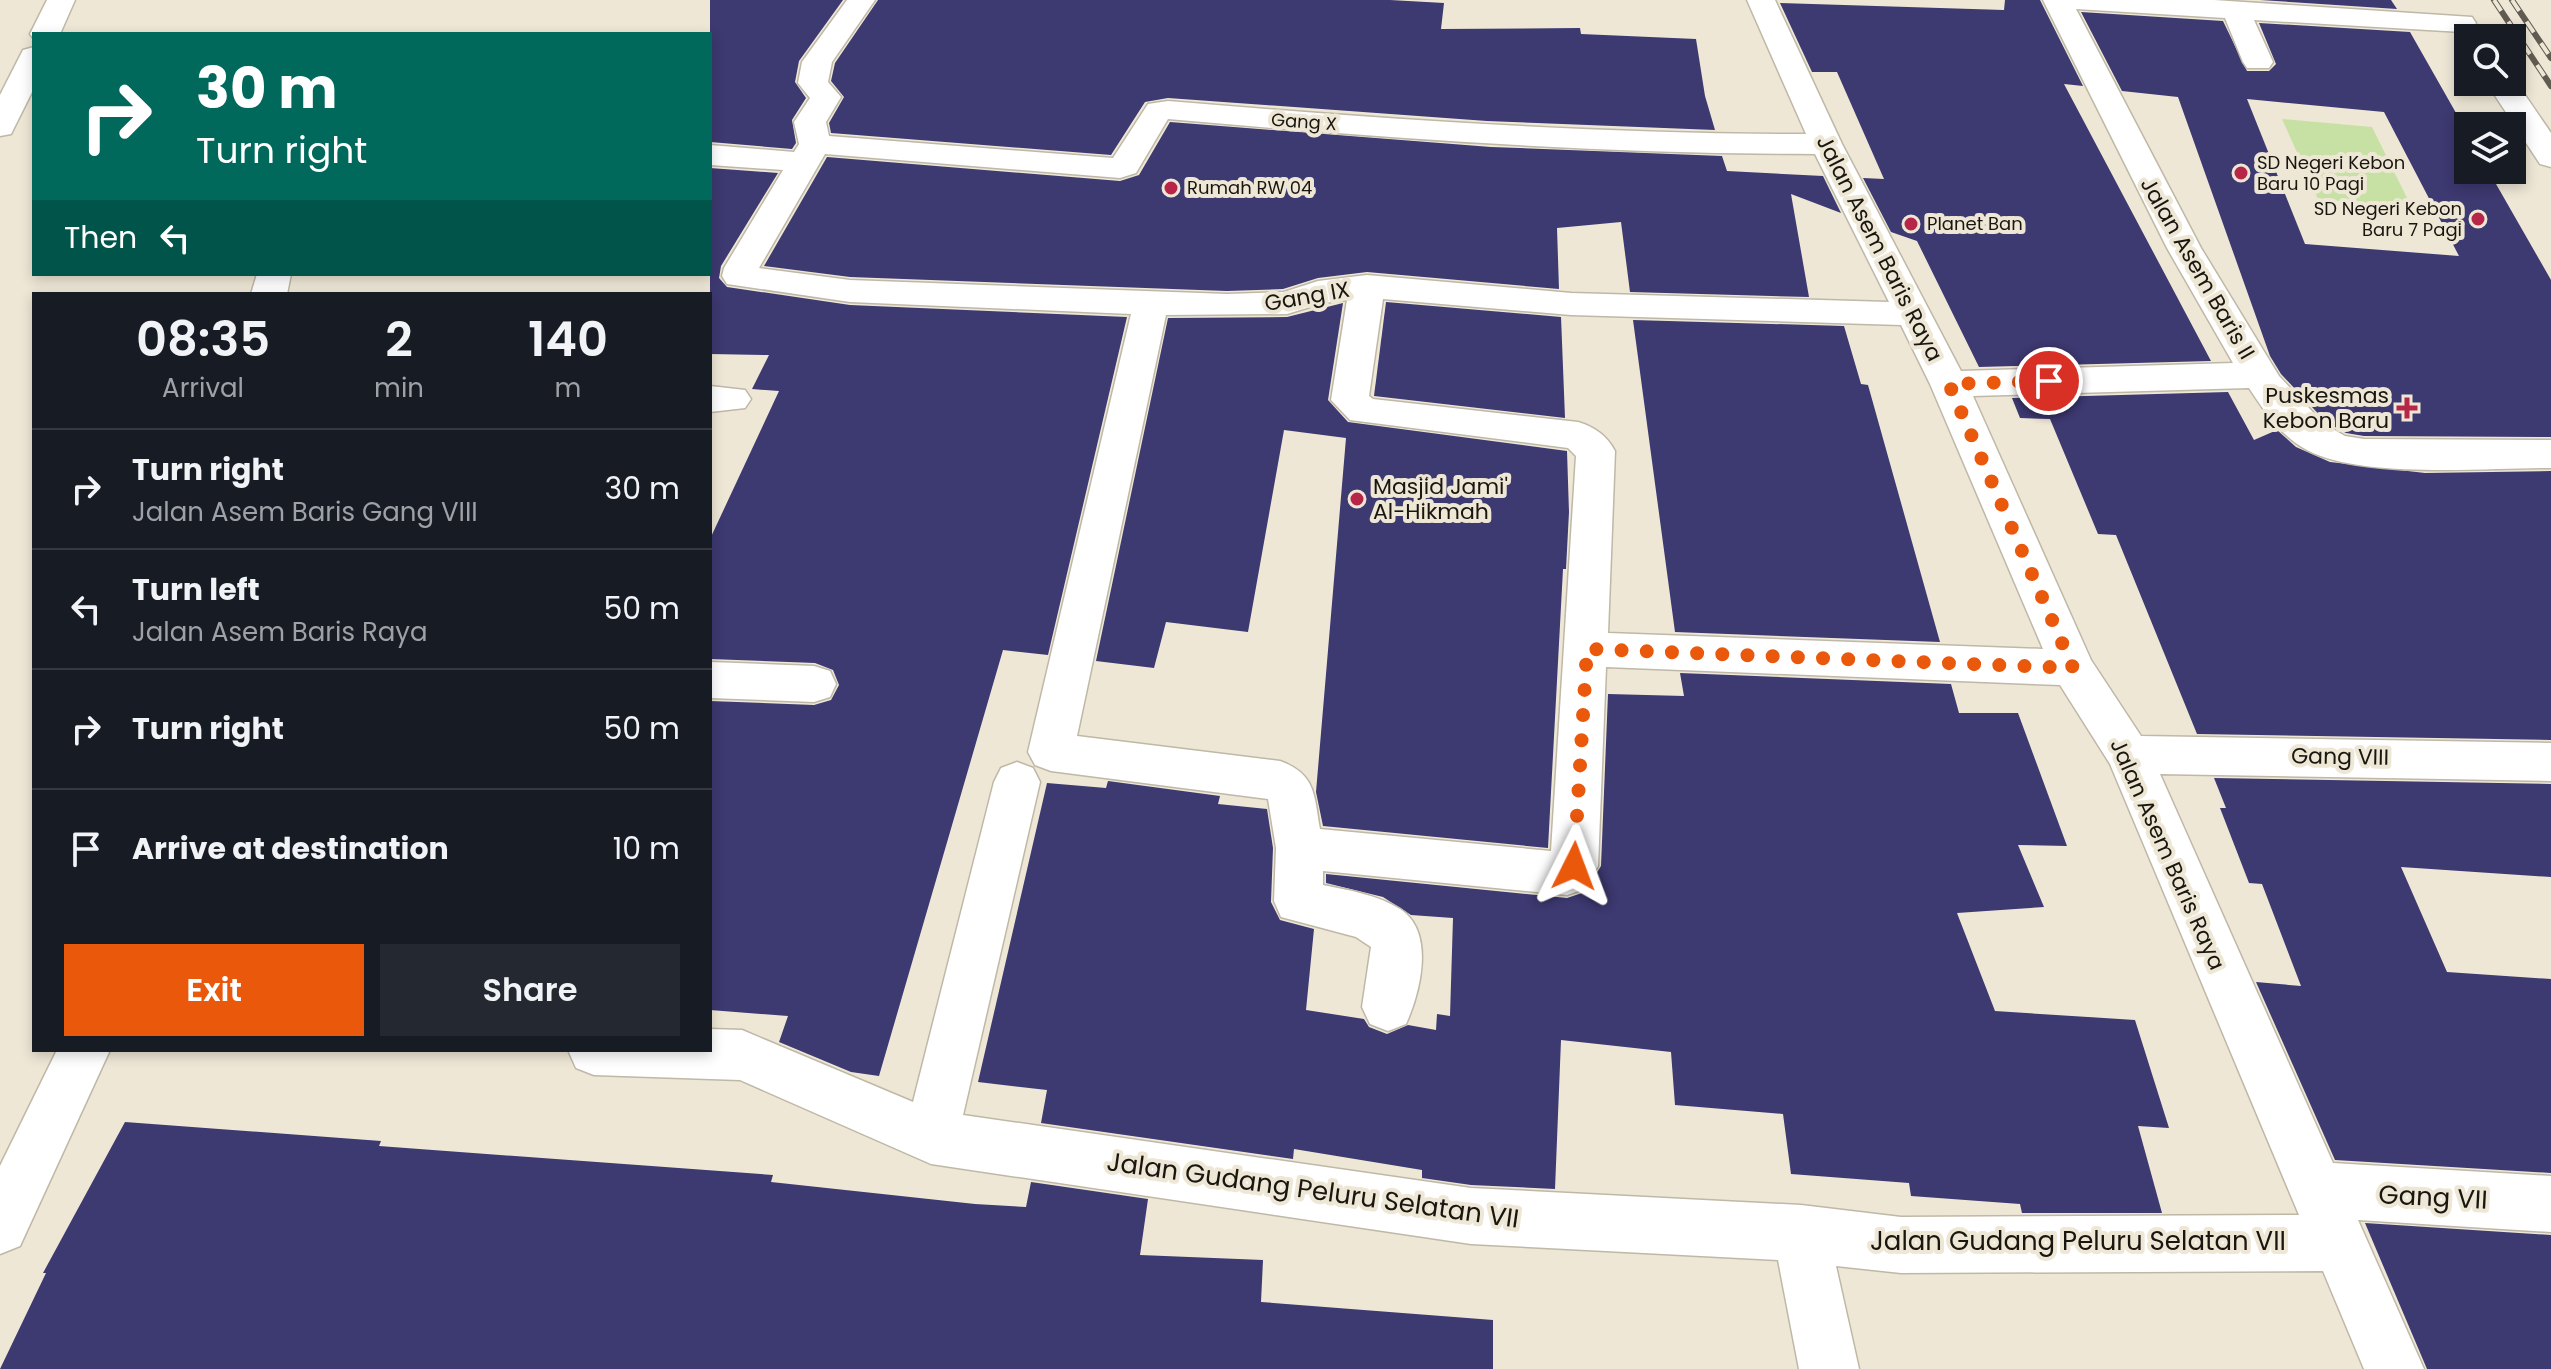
<!DOCTYPE html>
<html lang="en">
<head>
<meta charset="utf-8">
<style>
	body { margin:0; font-family:Poppins,sans-serif; background:#242831; color:#f1f3f6; height:100vh; display:flex; flex-direction:column; font-size:30px; white-space:nowrap }
	* { box-sizing:border-box; margin:0 }
	p { font-size:26px; color:#9ea1a6 }
	.icon { flex:none; width:44px; height:44px; fill:none; stroke:currentColor; stroke-width:2; stroke-linecap:round; stroke-linejoin:round }
	.map { position:relative; flex:1; overflow:hidden }
	.panel { position:absolute; left:32px; top:292px; width:680px; height:760px; display:flex; flex-direction:column; background:#171b24; border-radius:0px; box-shadow:0 4px 12px #0003 }
	.panel>* { flex:none }
	.top-card { position:absolute; left:32px; top:32px; width:680px; height:244px; border-radius:0px; box-shadow:0 4px 12px #0003; background:#00695c; color:#fff; overflow:hidden }
	.controls { position:absolute; left:2454px; top:24px; display:grid; gap:16px }
	.controls a { display:grid; place-items:center; width:72px; height:72px; border-radius:0px; background:#171b24; box-shadow:0 4px 12px #0003; font-size:40px }
	.pin { position:absolute; display:grid; place-items:center; width:68px; height:68px; color:#fff; margin:-34px; border:4px solid #fff; border-radius:50%; box-shadow:0 2px 8px #0007 }
	.me { position:absolute; width:88px; margin:-44px; rotate:3deg; stroke-linejoin:round; filter:drop-shadow(0 0 6px #0008) }
	.turn { display:flex; align-items:center; gap:28px; height:168px; padding:0 32px; font-size:36px }
	.turn .icon { width:104px; height:104px; stroke-width:2.5 }
	.turn b { display:block; font-size:56px; line-height:68px }
	.then { display:flex; align-items:center; height:76px; padding:0 32px; background:#0003; gap:16px; font-size:30px }
	.eta { display:flex; justify-content:space-evenly; align-items:center; height:136px; text-align:center }
	.eta b { font-size:48px; font-weight:600; line-height:56px }
	.primary-button { display:flex; gap:16px; margin-top:auto; padding:16px 32px }
	.primary-button a { flex:1; height:92px; border-radius:0px; background:#ea580c; color:#fff; font-size:32px; font-weight:600; line-height:92px; text-align:center }
	.primary-button a+a { background:#242831; color:#f1f3f6 }
	ul { padding:0; list-style:none }
	li { display:flex; align-items:center; gap:24px; height:120px; padding:0 32px; border-top:2px solid #363941 }
	li div { flex:1 }
	li b { display:block; font-size:30px }
	li em { font-style:normal }
	.map>svg:first-child { display:block }
	.green { fill:#c7e1a5 }
	.building { fill:#3d3971; fill-rule:evenodd }
	.lines { fill:none; stroke-linecap:round; stroke-linejoin:round }
	.minor-casing { stroke:#bfb8a7; stroke-width:3 }
	.minor { fill:#fff; fill-rule:evenodd }
	.rail-casing { stroke:#605c52; stroke-width:6 }
	.rail { stroke:#eee7d6; stroke-width:4; stroke-dasharray:13; stroke-linecap:butt }
	.route { stroke:#ea580c; stroke-width:14; stroke-dasharray:0 25.2 }
	.poi-dot { fill:#b72548; stroke:#eee7d6; stroke-width:3 }
	.labels { text-anchor:middle; stroke-width:8; stroke-linejoin:round; paint-order:stroke }
	.far-street-label { font-size:18px; fill:#191610; stroke:#eee7d6 }
	.far-poi-label { font-size:18px; fill:#191610; stroke:#eee7d6; text-anchor:start }
	.street-label { font-size:22px; fill:#191610; stroke:#eee7d6 }
	.poi-label { font-size:22px; fill:#191610; stroke:#eee7d6; text-anchor:end }
	.near-street-label { font-size:26px; fill:#191610; stroke:#eee7d6 }
</style>
</head>
<body>
<div class="map">
<svg width="2551" height="1369" viewBox="0 0 2551 1369">
	<rect width="100%" height="100%" fill="#eee7d6"/>
	<path class="green" d="M2282,119L2372,127L2412,208L2318,199Z"/>
	<g class="building">
		<path d="M710,0H843L799,61L795,82L806,98L792,120L796,143L792,149L710,142Z"/>
		<path d="M878,0H1390L1444,3L1441,29L1580,28L1581,34L1696,39L1705,96L1715,130L1487,121L1168,98L1145,102L1111,155L831,133L829,123L844,97L831,81L835,63Z"/>
		<path d="M2005,0H2040L2083,86L2064,84L2211,361L1979,367L1917,241L1891,232L1863,178L1884,179L1837,72H1812L1780,3L2004,10Z"/>
		<path d="M2260,0H2391L2397,9Z"/>
		<path d="M2081,12L2223,21L2247,71H2269L2276,64L2259,23L2410,32L2468,134V170H2488L2551,280V437L2364,436L2346,433L2326,422L2281,374L2270,356L2178,97L2122,91ZM2247,99L2384,112L2459,256L2305,244Z"/>
		<path d="M1170,122L1491,147L1722,156L1727,171L1823,176L1841,213L1791,194L1809,297L1630,292L1621,222L1557,228L1559,289L1367,272L1318,278L1283,289L1227,291L850,277L764,266L827,157L1120,181L1139,175Z"/>
		<path d="M710,168L778,173L721,266L719,278L727,287L850,305L1127,317L1048,655L1003,650L879,1076L851,1072L779,1042L788,1016L710,1010V701L814,705L831,700L839,685L833,670L815,663L710,659V539L779,391L752,389L769,355L710,354Z"/>
		<path d="M1386,302L1561,317L1565,418L1374,396Z"/>
		<path d="M1343,303L1328,400L1348,422L1567,451L1569,512L1566,569H1563L1548,848L1323,826L1316,792L1346,438L1284,430L1248,632L1166,622L1154,668L1096,661L1168,318L1287,317Z"/>
		<path d="M1633,320L1844,326L1861,384L1868,385L1940,642L1675,632Z"/>
		<path d="M2228,392L2254,440L2277,430L2296,447L2330,462L2425,473L2551,471V740L2197,734L2116,535L2098,534L2050,419L2020,418L2012,398Z"/>
		<path d="M1680,673L1951,684L1959,713H2018L2067,846L2018,845L2044,907L1957,913L1995,1011L2135,1020L2169,1128L2138,1126L2162,1213H2022L2020,1204L1911,1196L1909,1183L1791,1174L1783,1114L1675,1105L1671,1052L1561,1040L1555,1189L1471,1185L1422,1178V1170L1294,1149L1293,1159L1041,1123L1047,1090L978,1082L1047,783L1106,788L1108,781L1220,796L1218,804L1267,809L1273,848L1271,902L1280,920L1314,929L1306,1010L1364,1019L1369,1027L1387,1034L1408,1025L1436,1030L1437,1014L1450,1016L1453,918L1411,915L1383,897L1326,883V874L1567,898L1585,892L1601,866L1608,694L1684,696Z"/>
		<path d="M2214,778L2551,784V877L2401,867L2447,972L2551,979V1173L2335,1160L2256,982L2301,986L2262,884L2249,883L2220,808H2226Z"/>
		<path d="M125,1122L381,1141L379,1146L773,1175L771,1182L975,1204L1026,1207L1031,1182L1148,1199L1140,1255L1263,1260L1261,1302L1493,1320V1369H0L46,1273H43Z"/>
		<path d="M2365,1223L2551,1235V1369H2427Z"/>
	</g>
	<g class="lines">
		<defs>
			<g id="minor">
				<path d="M47,0H75L60,34H34V39L30,34Z"/>
				<path d="M847,0H875L832,62L828,82L841,97L826,122L829,136L1113,158L1148,104L1168,101C1380,119 1593,134 1806,134L1747,0H1775L1842,144L1961,371L2233,363L2167,248L2043,0H2214L2472,17L2476,23L2472,29L2462,32L2254,20L2273,62L2269,68H2247L2243,62L2225,18L2076,9L2201,248L2279,376L2324,424L2345,436L2364,439L2551,440V468C2488,468 2360,479 2307,450C2282,437 2264,411 2249,388L1973,396L2091,660L2141,736L2551,743V781L2160,774L2333,1163L2551,1176V1232L2358,1220L2424,1369H2364L2323,1271L1901,1273L1836,1266L1859,1369H1799L1778,1260L1471,1244L931,1164L740,1080L594,1075L576,1068L568,1050H710V1029L742,1030L913,1102L994,782L1001,768L1017,762L1033,768L1040,782L963,1115L1471,1188L1801,1205L1901,1217L2299,1215L2110,764L2060,685L1606,667L1598,866L1584,889L1567,895L1323,871V885C1348,890 1378,895 1400,909C1436,932 1420,993 1406,1024L1388,1031L1370,1024L1362,1007L1371,947L1356,937L1281,917L1274,901L1276,848L1268,799L1051,771L1035,765L1028,752L1131,314L850,302L727,284L722,276L724,268L783,170L710,165V145L794,152L799,144L794,122L810,98L798,83L802,62ZM1168,119C1383,138 1599,154 1815,154L1889,302L1571,293L1367,275L1318,281L1284,292L1227,294L850,280L759,268L825,154L1120,178L1136,173ZM1383,299L1571,315L1901,325L1930,384L2043,649L1608,633L1615,451C1607,436 1595,427 1578,422L1373,399L1369,396ZM1347,300L1331,400L1350,420L1568,448L1576,456L1551,851L1320,829C1314,795 1316,774 1280,761L1077,736L1166,315L1287,314L1323,303Z"/>
				<path d="M34,47V88L11,134L0,136V95L23,50Z"/>
				<path d="M2512,76L2551,133V167L2540,164L2486,82H2512Z"/>
				<path d="M257,274H291L287,294H251Z"/>
				<path d="M710,386L745,390L751,399L745,408L710,412Z"/>
				<path d="M710,662L814,666L830,671L836,684L830,697L814,702L710,698Z"/>
				<path d="M57,1050H110L20,1246L0,1254V1166Z"/>
			</g>
		</defs>
		<use href="#minor" class="minor-casing"/>
		<use href="#minor" class="minor"/>
		<defs>
			<g id="rail">
				<path d="M2494,0L2551,86"/>
				<path d="M2512,0L2551,58"/>
			</g>
		</defs>
		<use href="#rail" class="rail-casing"/>
		<use href="#rail" class="rail"/>
	</g>
	<g class="lines">
		<path class="route" d="M1574,866L1587,649L2073,668L1949,384L2049,381"/>
	</g>
	<g class="poi-dot">
		<circle cx="2241" cy="173" r="8"/>
		<circle cx="1171" cy="188" r="8"/>
		<circle cx="2478" cy="219" r="8"/>
		<circle cx="1911" cy="224" r="8"/>
		<path d="M2403 396h8v8h8v8h-8v8h-8v-8h-8v-8h8z"/>
		<circle cx="1357" cy="499" r="8"/>
	</g>
	<g class="labels">
		<g class="far-street-label">
			<text transform="translate(1304 122) rotate(4)" y="6">Gang X</text>
		</g>
		<g class="far-poi-label">
			<text x="2257" y="169">SD Negeri Kebon<tspan x="2257" dy="21">Baru 10 Pagi</tspan></text>
			<text x="1187" y="194">Rumah RW 04</text>
			<text x="2462" y="215" text-anchor="end">SD Negeri Kebon<tspan x="2462" dy="21">Baru 7 Pagi</tspan></text>
			<text x="1927" y="230">Planet Ban</text>
		</g>
		<g class="street-label">
			<text transform="translate(1880 248) rotate(63)" y="8">Jalan Asem Baris Raya</text>
			<text transform="translate(2198 268) rotate(60)" y="8">Jalan Asem Baris II</text>
			<text transform="translate(1307 296) rotate(-10)" y="8">Gang IX</text>
			<text transform="translate(2340 756) rotate(1)" y="8">Gang VIII</text>
			<text transform="translate(2168 854) rotate(66)" y="8">Jalan Asem Baris Raya</text>
		</g>
		<g class="poi-label">
			<text x="2389" y="403">Puskesmas<tspan x="2389" dy="25">Kebon Baru</tspan></text>
			<text x="1373" y="494" text-anchor="start">Masjid Jami'<tspan x="1373" dy="25">Al-Hikmah</tspan></text>
		</g>
		<g class="near-street-label">
			<text transform="translate(1313 1190) rotate(8)" y="9">Jalan Gudang Peluru Selatan VII</text>
			<text transform="translate(2433 1197) rotate(3)" y="9">Gang VII</text>
			<text x="2078" y="1250">Jalan Gudang Peluru Selatan VII</text>
		</g>
	</g>
</svg>
<div class="controls">
<a><svg class="icon" aria-label="search" viewBox="0 0 24 24"><circle cx="10" cy="10" r="6"/><path d="M15 15l6 6"/></svg></a>
<a><svg class="icon" aria-label="layers" viewBox="0 0 24 24"><path d="M12 4l9 5-9 5-9-5zM3 14l9 5 9-5"/></svg></a>
</div>
<div class="pin" style="left:2049px;top:381px;background:#d93025"><svg class="icon" aria-label="arrive" viewBox="0 0 24 24"><path d="M6 21V4h12l-3 4 3 4H6"/></svg></div>
<svg class="me" style="left:1574px;top:866px" viewBox="-20 -20 40 40"><path d="M0-17L14 15 0 8-14 15z" fill="#ea580c" stroke="#fff" stroke-width="4"/></svg>
<div class="top-card">
<div class="turn"><svg class="icon" aria-label="right" viewBox="0 0 24 24"><path d="M7 20v-9h11M14 6l5 5-5 5"/></svg><div><b>30 m</b>Turn right</div></div>
<div class="then">Then<svg class="icon" aria-label="left" viewBox="0 0 24 24"><path d="M17 20v-9H6M10 6l-5 5 5 5"/></svg></div>
</div>
<section class="panel">
<div class="eta">
<div><b>08:35</b><p>Arrival</p></div>
<div><b>2</b><p>min</p></div>
<div><b>140</b><p>m</p></div>
</div>
<ul>
<li><svg class="icon" aria-label="right" viewBox="0 0 24 24"><path d="M7 20v-9h11M14 6l5 5-5 5"/></svg><div><b>Turn right</b><p>Jalan Asem Baris Gang VIII</p></div><em>30 m</em></li>
<li><svg class="icon" aria-label="left" viewBox="0 0 24 24"><path d="M17 20v-9H6M10 6l-5 5 5 5"/></svg><div><b>Turn left</b><p>Jalan Asem Baris Raya</p></div><em>50 m</em></li>
<li><svg class="icon" aria-label="right" viewBox="0 0 24 24"><path d="M7 20v-9h11M14 6l5 5-5 5"/></svg><div><b>Turn right</b></div><em>50 m</em></li>
<li><svg class="icon" aria-label="arrive" viewBox="0 0 24 24"><path d="M6 21V4h12l-3 4 3 4H6"/></svg><div><b>Arrive at destination</b></div><em>10 m</em></li>
</ul>
<div class="primary-button"><a>Exit</a><a>Share</a></div>
</section>
</div>
</body>
</html>
